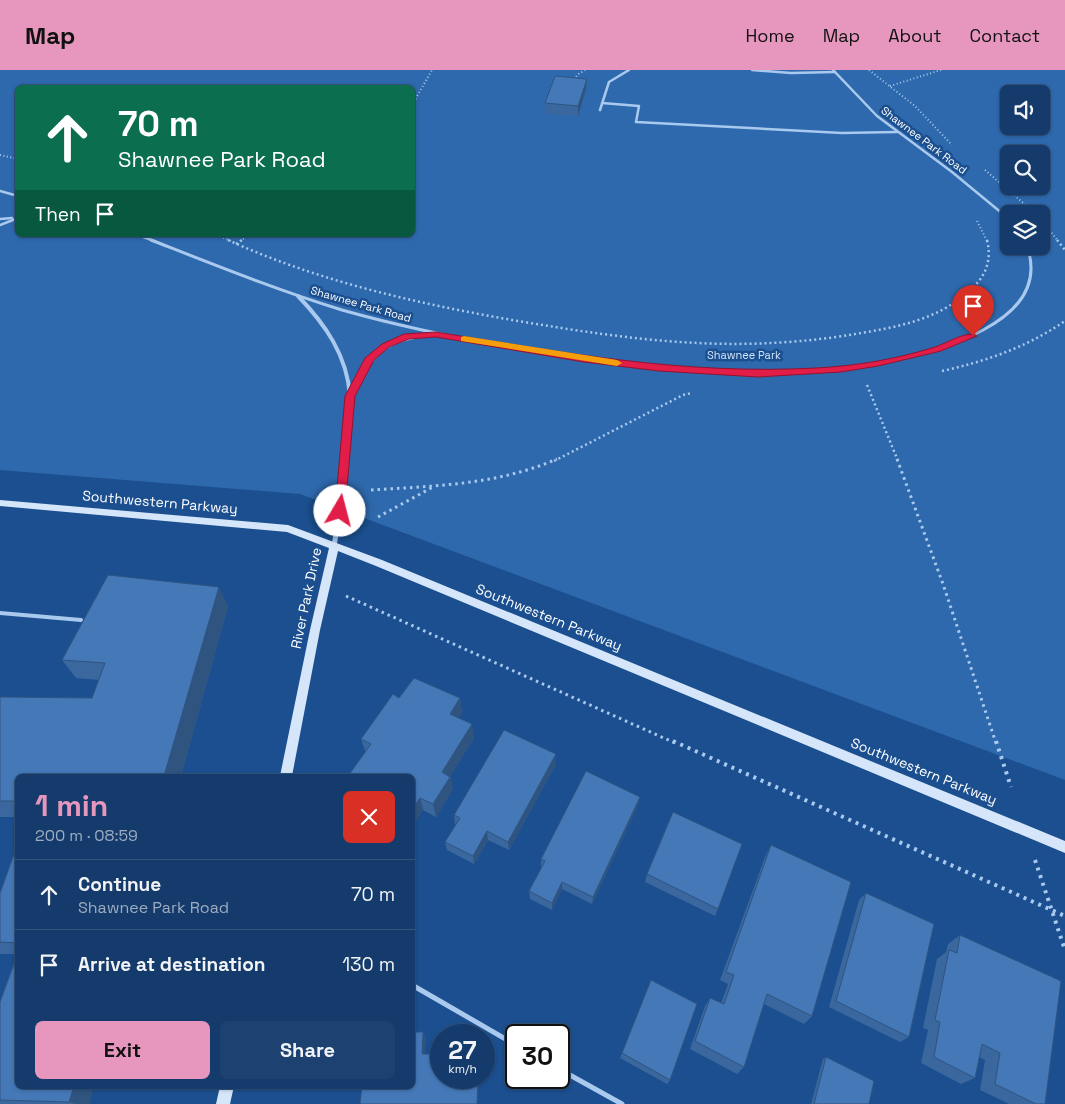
<!DOCTYPE html>
<html lang="en">
<head>
<meta charset="utf-8">
<style>
	body { margin:0; font-family:"Space Grotesk",sans-serif; background:#1d4271; color:#f1f3f6; height:100vh; display:flex; flex-direction:column; font-size:19px; white-space:nowrap }
	* { box-sizing:border-box; margin:0 }
	p { font-size:16px; color:#9dadc1 }
	.icon { flex:none; width:28px; height:28px; fill:none; stroke:currentColor; stroke-width:2; stroke-linecap:round; stroke-linejoin:round }
	.map { position:relative; flex:1; overflow:hidden }
	.sheet { position:absolute; left:15px; top:704px; width:400px; height:315px; display:flex; flex-direction:column; background:#143b6b; border-radius:8px; box-shadow:0 1px 4px #0004,0 0 0 1px #33557e }
	.sheet>* { flex:none }
	.guide { position:absolute; left:15px; top:15px; width:400px; height:152px; border-radius:8px; box-shadow:0 1px 4px #0004,0 0 0 1px #33557e; background:#0b6e4f; color:#fff; overflow:hidden }
	.tools { position:absolute; left:1000px; top:15px; display:grid; gap:10px }
	.tools a { display:grid; place-items:center; width:50px; height:50px; border-radius:8px; background:#143b6b; box-shadow:0 1px 4px #0004,0 0 0 1px #33557e; font-size:25px }
	.speed { position:absolute; left:430px; top:954px; display:flex; gap:10px; font-size:25px; font-weight:700; text-align:center }
	.speed>* { display:grid; place-content:center; width:65px; height:65px; border-radius:50%; background:#143b6b; box-shadow:0 1px 4px #0004,0 0 0 1px #33557e; line-height:1 }
	.speed small { font-size:12px; font-weight:400 }
	.speed .limit { border:2px solid #111; border-radius:8px; background:#fff; color:#111 }
	.pin { position:absolute; display:grid; place-items:center; width:42px; height:42px; color:#fff; margin:-51px -21px; border-radius:50% 50% 50% 0; rotate:-45deg; box-shadow:0 0 5px #0007 }
	.pin .icon { rotate:45deg }
	.me { position:absolute; width:55px; margin:-28px; rotate:8deg; stroke-linejoin:round; filter:drop-shadow(0 0 4px #0008) }
	.turn { display:flex; align-items:center; gap:18px; height:105px; padding:0 20px; font-size:22px }
	.turn .icon { width:65px; height:65px; stroke-width:2.5 }
	.turn b { display:block; font-size:35px; line-height:42px }
	.then { display:flex; align-items:center; height:48px; padding:0 20px; background:#0003; gap:10px; font-size:19px }
	.round { display:grid; place-items:center; flex:none; width:52px; height:52px; border-radius:8px; background:#1d4271 }
	.head { display:flex; align-items:center; justify-content:space-between; height:85px; padding:0 20px }
	h1 { font-size:30px; font-weight:700; line-height:38px; color:#e797bd }
	.primary-button { display:flex; gap:10px; margin-top:auto; padding:10px 20px }
	.primary-button a { flex:1; height:58px; border-radius:8px; background:#e797bd; color:#111; font-size:20px; font-weight:700; line-height:58px; text-align:center }
	.primary-button a+a { background:#1d4271; color:#f1f3f6 }
	ul { padding:0; list-style:none }
	li { display:flex; align-items:center; gap:15px; height:70px; padding:0 20px; border-top:1px solid #33557e }
	li div { flex:1 }
	li b { display:block; font-size:19px }
	li em { font-style:normal }
	header { display:flex; align-items:center; gap:30px; box-sizing:border-box; height:70px; padding:0 25px; background:#e797bd; color:#111 }
	header strong { font-size:24px }
	nav { display:flex; gap:28px; margin-inline-start:auto; font-size:18px }
	.map>svg:first-child { display:block }
	.green { fill:#2e69ad; fill-rule:evenodd }
	.lines { fill:none; stroke-linecap:round; stroke-linejoin:round }
	.path-far3 { stroke:#a9c9ee; stroke-width:2; stroke-dasharray:1 2.5; stroke-linecap:butt }
	.path-far2 { stroke:#a9c9ee; stroke-width:2.5; stroke-dasharray:2 3; stroke-linecap:butt }
	.path-far1 { stroke:#a9c9ee; stroke-width:3; stroke-dasharray:2.5 4; stroke-linecap:butt }
	.path { stroke:#a9c9ee; stroke-width:4; stroke-dasharray:3 5; stroke-linecap:butt }
	.lane-far3 { stroke:#a9c9ee; stroke-width:2.5 }
	.lane-far2 { stroke:#a9c9ee; stroke-width:3 }
	.lane-far1 { stroke:#a9c9ee; stroke-width:4 }
	.lane { stroke:#a9c9ee; stroke-width:5 }
	.street-far1 { stroke:#a9c9ee; stroke-width:4 }
	.street { stroke:#a9c9ee; stroke-width:5 }
	.secondary { fill:#d6e6fa; fill-rule:evenodd }
	.wall { fill:#3a679d }
	.shaded-wall { fill:#305480 }
	.building { fill:#4478b7; stroke:#305480 }
	.route { fill:#e11d48; stroke:#92132f }
	.slow { fill:#f59e0b }
	.labels { text-anchor:middle; stroke-width:5; stroke-linejoin:round; paint-order:stroke }
	.far-street-label { font-size:11px; fill:#fff; stroke:#1b4f8f }
	.far-park-label { font-size:11px; fill:#cfe3fa; stroke:#1b4f8f }
	.street-label { font-size:14px; fill:#fff; stroke:#1b4f8f }
</style>
</head>
<body>
<header>
<strong>Map</strong>
<nav><a>Home</a><a>Map</a><a>About</a><a>Contact</a></nav>
</header>
<div class="map">
<svg width="1065" height="1034" viewBox="0 0 1065 1034">
	<rect width="100%" height="100%" fill="#1b4f8f"/>
	<path class="green" d="M0,0H1065V710L300,424L0,400ZM18,18H412V165H18ZM1009,24H1041V56H1009ZM1009,84H1041V116H1009ZM1009,144H1041V176H1009Z"/>
	<g class="lines">
		<g class="path-far3">
			<path d="M869,0L915,36L952,75"/>
			<path d="M575,10L577,5L585,0"/>
			<path d="M890,16L941,0"/>
			<path d="M412,35L432,0"/>
			<path d="M0,85L18,89"/>
			<path d="M985,100L1036,144"/>
			<path d="M1041,149L1058,171"/>
			<path d="M977,151L987,171"/>
			<path d="M217,165L231,171"/>
			<path d="M240,171L249,165"/>
		</g>
		<g class="path-far2">
			<path d="M228,170C320,212 419,234 518,251C633,270 726,283 843,266C879,260 918,255 949,236C974,220 995,202 987,170"/>
			<path d="M1057,170L1065,180"/>
			<path d="M236,174L242,170"/>
			<path d="M942,301C987,291 1027,277 1065,251"/>
			<path d="M867,315L898,391"/>
			<path d="M554,391L683,325L692,323"/>
		</g>
		<g class="path-far1">
			<path d="M897,389L943,514L996,673"/>
			<path d="M371,420C434,416 497,415 557,389"/>
			<path d="M378,447L433,417"/>
			<path d="M346,526L675,673"/>
		</g>
		<g class="path">
			<path d="M673,671L1065,846"/>
			<path d="M996,671L1011,717"/>
			<path d="M1035,790L1065,880"/>
		</g>
		<g class="lane-far3">
			<path d="M752,0L791,3L835,2"/>
			<path d="M833,0L877,46L952,102L1009,149"/>
			<path d="M602,33L639,36L636,52L842,63L897,62"/>
			<path d="M600,40L609,12L629,0"/>
			<path d="M0,121L18,126"/>
			<path d="M0,149L12,148"/>
			<path d="M0,155L18,148"/>
			<path d="M138,165L154,171"/>
		</g>
		<path class="lane-far2" d="M151,170C215,195 277,220 342,240C409,259 476,272 545,283C661,301 780,315 896,290C926,283 956,275 983,260C1017,242 1041,216 1027,176"/>
		<path class="lane-far1" d="M0,543L81,550"/>
		<g class="lane">
			<path d="M412,915L516,975"/>
			<path d="M559,999L622,1034"/>
		</g>
		<g class="street-far1">
			<path d="M298,226C325,254 347,285 350,326C351,347 347,370 345,391"/>
			<path d="M350,325C375,280 384,269 436,264"/>
		</g>
		<path class="street" d="M334,476L343,424L345,389"/>
		<g class="secondary">
			<path d="M0,430L288,455L382,490L1065,771V783L376,496L338,481L320,560L292,706H280L310,560L329,478L287,462L0,436Z"/>
			<path d="M220,1016H234L230,1034H216Z"/>
		</g>
	</g>
	<g class="wall">
		<path d="M587,9L586,19L578,46L545,44V33Z"/>
		<path d="M228,536L181,706H18V747H0V627L92,628L99,610L76,608L62,590Z"/>
		<path d="M399,628H460L462,643L458,648L474,668L450,706L453,719L436,747L423,740L412,706L365,681L361,669Z"/>
		<path d="M556,694L509,780L488,770L474,794L447,780L445,772L456,754H455L454,745Z"/>
		<path d="M640,727L638,735L592,834L562,819L552,840L530,829L529,821L542,797H541V789Z"/>
		<path d="M18,773V1016L90,1034H0V931L17,884H0V823Z"/>
		<path d="M771,775L812,946L804,954L764,934L744,997L737,1004L690,979L705,936L710,928L721,933L728,914L720,910L765,787Z"/>
		<path d="M647,804L718,839L715,846L645,812Z"/>
		<path d="M866,823L909,967L900,972L829,937L859,830Z"/>
		<path d="M960,865L1045,1034H1009L980,1020L985,990L979,987L975,1008L961,1014L921,993L928,960L923,958L937,889L946,882L948,874Z"/>
		<path d="M651,910L670,1010L667,1014L620,988Z"/>
		<path d="M826,987L869,1034H811L823,989Z"/>
	</g>
	<g class="shaded-wall">
		<path d="M587,9L586,19L578,46V36Z"/>
		<path d="M219,517L228,536L181,706H164Z"/>
		<path d="M460,628L462,643L452,658L450,644Z"/>
		<path d="M472,654L474,668L445,715L442,702Z"/>
		<path d="M556,684V694L509,780L508,772Z"/>
		<path d="M450,707L453,719L436,747L433,734Z"/>
		<path d="M640,727L638,735L592,834L593,827Z"/>
		<path d="M420,728L423,740L412,757V740Z"/>
		<path d="M487,761L488,770L474,794L473,786Z"/>
		<path d="M562,812V819L552,840V833Z"/>
		<path d="M423,962L426,967L424,989L422,984Z"/>
		<path d="M478,1008H479L478,1034H477Z"/>
		<path d="M74,1016H94L90,1034H76L69,1032Z"/>
	</g>
	<g class="building">
		<path d="M555,6L587,9L578,36L545,33Z"/>
		<path d="M108,505L219,517L164,706H18V731H0V627L92,628L105,593L62,590Z"/>
		<path d="M414,608L460,628L450,644L472,654L442,702L450,707L433,734L420,728L412,740V706H348L371,674L361,669L393,624L399,628Z"/>
		<path d="M504,660L556,684L508,772L487,761L473,786L445,772L460,748L454,745Z"/>
		<path d="M586,701L640,727L593,827L562,812L552,833L529,821L545,791L541,789Z"/>
		<path d="M673,742L742,774L718,839L647,804Z"/>
		<path d="M18,773V873L0,872V823Z"/>
		<path d="M771,775L851,812L812,946L767,924L744,997L695,971L710,928L724,934L734,905L726,902Z"/>
		<path d="M866,823L934,854L909,967L836,931Z"/>
		<path d="M960,865L1061,911L1045,1034H1036L995,1014L1000,983L982,974L975,1008L934,987L940,952L935,950L949,880L957,883Z"/>
		<path d="M18,883V1016H74L69,1032L0,1030V932Z"/>
		<path d="M651,910L697,934L670,1010L622,983Z"/>
		<path d="M412,962H423L422,984H441V1008H478L477,1034H360L362,1016H412Z"/>
		<path d="M826,987L874,1011L869,1034H814Z"/>
	</g>
	<path class="route" d="M436,262C566,283 684,305 816,298C856,296 897,289 935,277C945,274 969,259 977,266L941,281L878,296L841,302L758,307L659,301L584,292L436,267L409,269L389,277L374,290L355,326L345,441L344,444H336L335,441L345,326L365,288L382,274L404,264Z"/>
	<path class="slow" d="M464,266L617,290L622,293L617,296L461,271V267Z"/>
	<g class="labels">
		<g class="far-street-label">
			<text transform="translate(924 70) rotate(37)" y="4">Shawnee Park Road</text>
			<text transform="translate(361 234) rotate(16)" y="4">Shawnee Park Road</text>
		</g>
		<g class="far-park-label">
			<text x="744" y="289">Shawnee Park</text>
		</g>
		<g class="street-label">
			<text transform="translate(160 432) rotate(5)" y="5">Southwestern Parkway</text>
			<text transform="translate(306 528) rotate(-78)" y="5">River Park Drive</text>
			<text transform="translate(549 547) rotate(22)" y="5">Southwestern Parkway</text>
			<text transform="translate(924 701) rotate(22)" y="5">Southwestern Parkway</text>
		</g>
	</g>
</svg>
<div class="tools">
<a><svg class="icon" aria-label="sound" viewBox="0 0 24 24"><path d="M4 9h4l5-4v14l-5-4H4zM17 9q2 3 0 6"/></svg></a>
<a><svg class="icon" aria-label="search" viewBox="0 0 24 24"><circle cx="10" cy="10" r="6"/><path d="M15 15l6 6"/></svg></a>
<a><svg class="icon" aria-label="layers" viewBox="0 0 24 24"><path d="M12 4l9 5-9 5-9-5zM3 14l9 5 9-5"/></svg></a>
</div>
<div class="speed"><div>27<small>km/h</small></div><div class="limit">30</div></div>
<div class="pin" style="left:973px;top:266px;background:#d93025"><svg class="icon" aria-label="arrive" viewBox="0 0 24 24"><path d="M6 21V4h12l-3 4 3 4H6"/></svg></div>
<svg class="me" style="left:340px;top:441px" viewBox="-20 -20 40 40"><circle r="19" fill="#fff"/><path d="M0-13L10 11 0 6-10 11z" fill="#e11d48"/></svg>
<div class="guide">
<div class="turn"><svg class="icon" aria-label="ahead" viewBox="0 0 24 24"><path d="M12 20V5M6 11l6-6 6 6"/></svg><div><b>70 m</b>Shawnee Park Road</div></div>
<div class="then">Then<svg class="icon" aria-label="arrive" viewBox="0 0 24 24"><path d="M6 21V4h12l-3 4 3 4H6"/></svg></div>
</div>
<section class="sheet">
<div class="head"><div><h1>1 min</h1><p>200 m · 08:59</p></div><a class="round" style="background:#d93025;color:#fff"><svg class="icon" aria-label="close" viewBox="0 0 24 24"><path d="M6 6l12 12M18 6L6 18"/></svg></a></div>
<ul>
<li><svg class="icon" aria-label="ahead" viewBox="0 0 24 24"><path d="M12 20V5M6 11l6-6 6 6"/></svg><div><b>Continue</b><p>Shawnee Park Road</p></div><em>70 m</em></li>
<li><svg class="icon" aria-label="arrive" viewBox="0 0 24 24"><path d="M6 21V4h12l-3 4 3 4H6"/></svg><div><b>Arrive at destination</b></div><em>130 m</em></li>
</ul>
<div class="primary-button"><a>Exit</a><a>Share</a></div>
</section>
</div>
</body>
</html>
